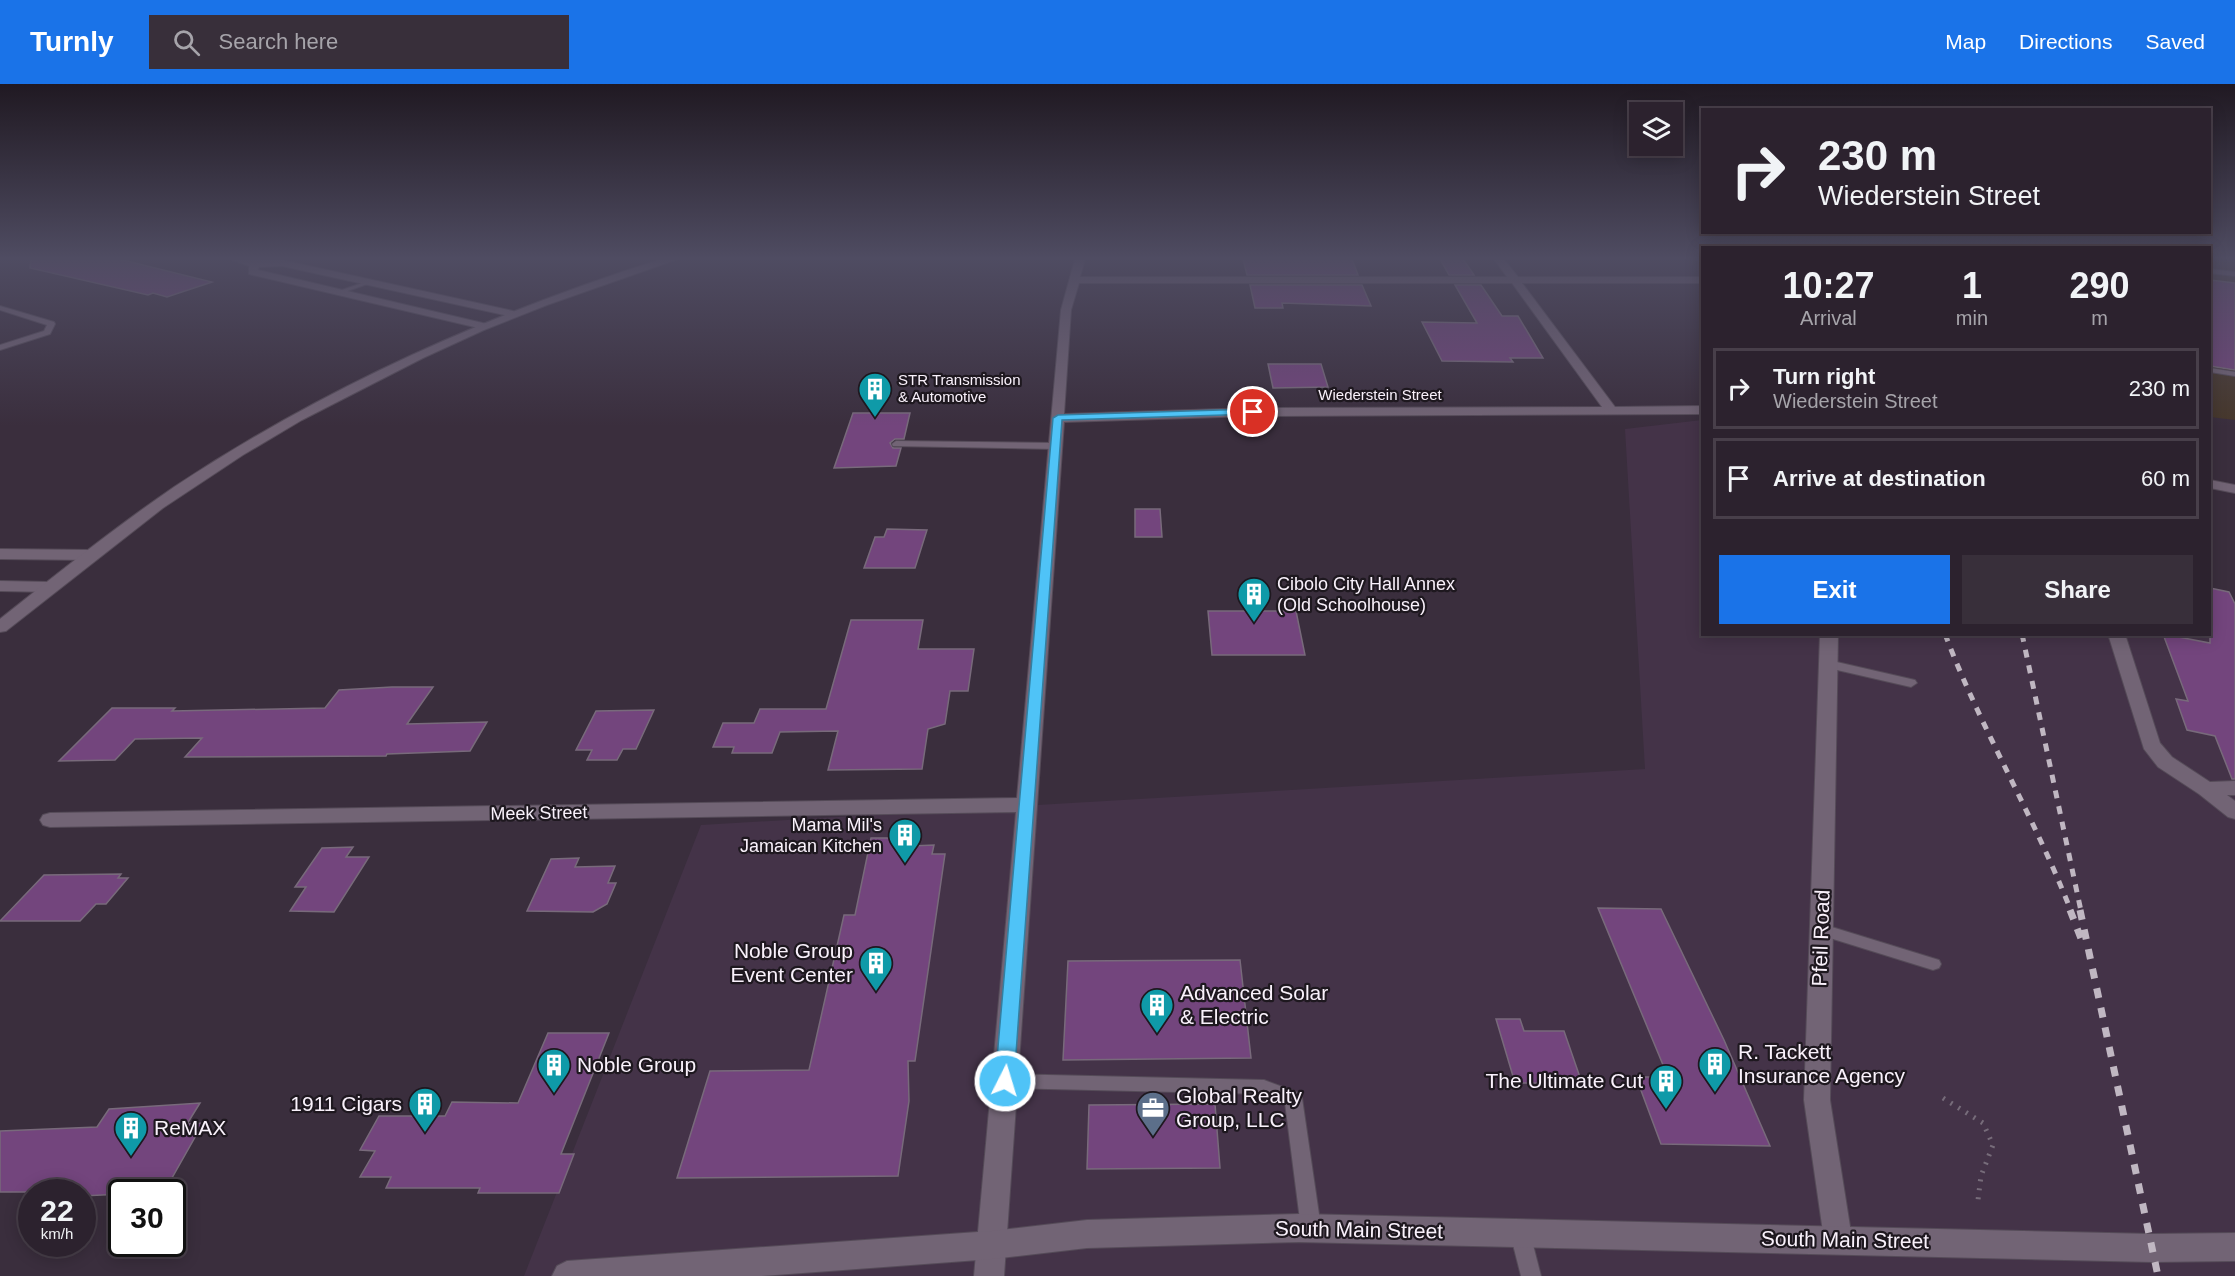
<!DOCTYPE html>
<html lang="en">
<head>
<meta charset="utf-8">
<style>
	body { margin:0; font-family:Arial,sans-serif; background:#382f3a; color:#f1f3f6; height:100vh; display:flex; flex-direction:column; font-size:22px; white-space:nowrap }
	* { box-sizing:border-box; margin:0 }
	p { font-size:20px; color:#a6a4aa }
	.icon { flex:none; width:33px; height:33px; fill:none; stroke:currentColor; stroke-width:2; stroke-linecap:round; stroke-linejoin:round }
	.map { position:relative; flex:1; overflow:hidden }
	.details { position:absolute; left:1701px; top:162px; width:510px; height:390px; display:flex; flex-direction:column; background:#2c222e; border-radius:0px; box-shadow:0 3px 15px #0003,0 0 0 2px #483f4a }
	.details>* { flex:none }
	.top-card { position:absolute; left:1701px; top:24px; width:510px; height:126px; border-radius:0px; box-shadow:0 3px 15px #0003,0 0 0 2px #483f4a; background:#2c222e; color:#f1f3f6; overflow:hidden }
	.tools { position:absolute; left:1629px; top:18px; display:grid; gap:12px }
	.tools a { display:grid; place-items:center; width:54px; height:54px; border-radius:0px; background:#2c222e; box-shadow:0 3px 15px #0003,0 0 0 2px #483f4a; font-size:30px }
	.speed { position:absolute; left:18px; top:1095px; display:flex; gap:12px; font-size:30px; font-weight:700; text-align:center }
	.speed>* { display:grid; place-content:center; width:78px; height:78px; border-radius:50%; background:#2c222e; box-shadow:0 3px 15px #0003,0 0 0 2px #483f4a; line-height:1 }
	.speed small { font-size:15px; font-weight:400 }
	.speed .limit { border:3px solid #111; border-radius:9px; background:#fff; color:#111 }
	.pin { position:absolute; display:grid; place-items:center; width:51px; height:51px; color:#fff; margin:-26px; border:3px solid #fff; border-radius:50%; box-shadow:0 2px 6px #0007 }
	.me { position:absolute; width:66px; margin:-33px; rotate:5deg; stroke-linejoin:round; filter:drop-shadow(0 0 4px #0008) }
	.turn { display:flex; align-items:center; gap:21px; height:126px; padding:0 18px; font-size:27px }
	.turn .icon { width:78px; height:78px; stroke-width:2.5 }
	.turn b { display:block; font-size:42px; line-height:51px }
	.eta { display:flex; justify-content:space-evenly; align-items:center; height:102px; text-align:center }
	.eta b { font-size:36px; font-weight:700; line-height:42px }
	.primary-button { display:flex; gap:12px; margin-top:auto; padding:12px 18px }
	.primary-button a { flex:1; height:69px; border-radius:0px; background:#1a73e8; color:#fff; font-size:24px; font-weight:700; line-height:69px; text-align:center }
	.primary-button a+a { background:#382f3a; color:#f1f3f6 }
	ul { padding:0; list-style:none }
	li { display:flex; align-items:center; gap:18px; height:81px; margin:0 12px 9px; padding:0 6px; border:3px solid #483f4a; border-radius:0px }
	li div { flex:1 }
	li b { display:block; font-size:22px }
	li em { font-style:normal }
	header { display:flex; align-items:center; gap:36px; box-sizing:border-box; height:84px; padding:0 30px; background:#1a73e8; color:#fff }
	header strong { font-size:28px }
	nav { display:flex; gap:33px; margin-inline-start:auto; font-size:21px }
	.search { width:420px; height:54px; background:#382f3a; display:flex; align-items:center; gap:15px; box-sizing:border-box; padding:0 21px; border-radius:0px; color:#a6a4aa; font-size:22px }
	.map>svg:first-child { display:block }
	.built { fill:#443348 }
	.education { fill:#46372b }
	.building { fill:#73457d; stroke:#786a7b; stroke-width:1.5 }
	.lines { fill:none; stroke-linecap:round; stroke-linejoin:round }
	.lane-casing { stroke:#554b58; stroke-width:2 }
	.street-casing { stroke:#554b58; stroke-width:2 }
	.secondary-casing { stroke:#554b58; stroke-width:2 }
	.path { stroke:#776c7a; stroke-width:5; stroke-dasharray:2 7; stroke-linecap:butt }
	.lane { fill:#726475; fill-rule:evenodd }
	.street { fill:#726475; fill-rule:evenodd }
	.secondary { fill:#726475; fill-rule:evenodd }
	.rail-far1 { stroke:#c0b7c2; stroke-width:5; stroke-dasharray:8 8; stroke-linecap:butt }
	.rail { stroke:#c0b7c2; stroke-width:7; stroke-dasharray:10 10; stroke-linecap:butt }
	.route { fill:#4fc3f7; stroke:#337fa1; stroke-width:1.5 }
	.labels { text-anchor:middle; stroke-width:4.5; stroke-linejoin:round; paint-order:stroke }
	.far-poi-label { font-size:15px; fill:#f9f1fb; stroke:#1e181f; text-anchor:start }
	.far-street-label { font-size:15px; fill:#f9f1fb; stroke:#1e181f }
	.poi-label { font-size:18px; fill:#f9f1fb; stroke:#1e181f; text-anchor:start }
	.street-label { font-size:18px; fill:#f9f1fb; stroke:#1e181f }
	.near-street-label { font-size:21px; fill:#f9f1fb; stroke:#1e181f }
	.near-poi-label { font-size:21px; fill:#f9f1fb; stroke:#1e181f; text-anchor:start }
</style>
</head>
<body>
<header>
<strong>Turnly</strong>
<div class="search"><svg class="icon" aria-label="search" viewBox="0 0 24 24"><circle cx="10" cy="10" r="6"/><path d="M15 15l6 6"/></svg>Search here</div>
<nav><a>Map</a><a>Directions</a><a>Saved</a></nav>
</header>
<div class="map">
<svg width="2235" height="1192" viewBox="0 0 2235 1192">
	<rect width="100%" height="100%" fill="#3a2e3d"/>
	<path class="built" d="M1702,336V550H2210V540L2235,545V1192H524L701,741L1645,685L1625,345Z"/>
	<path class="education" d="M2210,175H2235V336L2210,333Z"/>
	<g class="building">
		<path d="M31,175H119L212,198L167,213L153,209L148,211L30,184Z"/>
		<path d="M1243,175H1352L1358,191H1247Z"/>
		<path d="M1440,175H1463L1474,191H1449Z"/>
		<path d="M2210,196L2235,199V286L2210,282Z"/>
		<path d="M1250,201H1362L1371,222L1282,219L1283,224H1255Z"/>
		<path d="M1455,201H1481L1502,232H1518L1543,274H1510L1513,278L1442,277L1422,238L1477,239Z"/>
		<path d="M1268,280H1321L1328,303L1273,304Z"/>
		<path d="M853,329H910L904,355H895L890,359L893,364H901L896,382L834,384Z"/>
		<path d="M1135,425H1160L1162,453H1135Z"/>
		<path d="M887,445L927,446L915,484H864L875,453H884Z"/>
		<path d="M2210,504L2229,508L2235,520V695H2232L2215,652L2187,646L2176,615L2188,617L2163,550L2210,559Z"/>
		<path d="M1208,527H1296L1305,571H1212Z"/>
		<path d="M851,536H923L918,565H974L968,607H950L945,640L928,645L922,685L828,686L838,647L780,648L772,669H732L734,663H713L723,639H754L760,625H826Z"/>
		<path d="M392,603H433L407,640L487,638L470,667L387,670L386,672L185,673L202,654L135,655L115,676L59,677L112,624H175L172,627L325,624L339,606Z"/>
		<path d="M654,626L636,665H623L617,676H587L592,666H576L596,627Z"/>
		<path d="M871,754H912L911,762L934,761L932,770H945L915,977H908L909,1017L898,1092L677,1094L710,987L809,986L844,831H855Z"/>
		<path d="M353,763L346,773H369L334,828L290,827L306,803H295L322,764Z"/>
		<path d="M579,774L575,783L615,782L608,799H616L607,820L593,828L527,827L551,775Z"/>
		<path d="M121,790L118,794H128L106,820H96L80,837H0L44,791Z"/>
		<path d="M1598,824L1661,825L1724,956L1770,1062L1661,1060L1636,993H1668Z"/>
		<path d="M1240,876L1251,974L1063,976L1068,877Z"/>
		<path d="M1496,935H1520L1524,947H1564L1582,999H1515Z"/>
		<path d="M548,949H609L561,1070H574L559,1109H478L480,1104H386L391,1093H360L375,1067L360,1066L379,1032H445L452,1018L518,1019Z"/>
		<path d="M200,1019L187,1040L203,1039L164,1108L82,1112V1108H0V1047L97,1043L109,1025Z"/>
		<path d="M1215,1020L1220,1084L1087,1085L1089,1021Z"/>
	</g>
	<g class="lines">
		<defs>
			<g id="lane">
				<path d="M2210,185L2235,188V192L2210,189Z"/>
				<path d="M368,197L373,198L342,209L336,208Z"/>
				<path d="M0,222L54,238L55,240L50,250L0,266V261L44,247L47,241L0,226Z"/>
				<path d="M2210,284L2235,288V292L2210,288Z"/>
				<path d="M896,357L1056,359L1060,362L1056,365L893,362L892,360Z"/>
				<path d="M1828,576L1915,596L1917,599L1911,603L1824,583L1822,580Z"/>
				<path d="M1822,840L1939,876L1941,880L1939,884L1933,886L1817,850L1814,846L1817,842Z"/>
				<path d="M1005,990L1264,996L1299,1009L1302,1014L1321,1144L1318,1150L1311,1153L1304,1150L1301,1144L1285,1019L1264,1010L1005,1004L999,1002L996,997L999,992Z"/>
				<path d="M1520,1140L1527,1143L1530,1149L1541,1192H1521L1510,1149L1513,1143Z"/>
			</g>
			<g id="street">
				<path d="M230,175L282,176L513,227L518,230L513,233L282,182L259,183L258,186L487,240L489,242L483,245L249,190V182Z"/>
				<path d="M1075,175H1085L1080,193H1507L1494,175H1504L1518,193H1702V199H1522L1615,323L1702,322V330L1253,332L1064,338L1004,1192H974L1016,728L50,743L43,741L40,736L43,731L50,729L1017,714L1061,226ZM1079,199H1512L1602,323L1253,324L1064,330L1071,226Z"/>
				<path d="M2210,396L2235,401V409L2210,404Z"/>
				<path d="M0,465L93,466L101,471L93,476L0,475Z"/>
				<path d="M0,497L50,498L58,503L50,508L0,507Z"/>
				<path d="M1820,550H1838L1830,1016L1852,1155L1848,1165L1838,1169L1828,1165L1824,1155L1804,1016Z"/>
				<path d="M2108,550H2125L2160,659L2172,673L2210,698L2235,697V711H2227L2235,717V735L2228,733L2199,710L2158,683L2144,665Z"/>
			</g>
			<g id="secondary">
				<path d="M662,175H678L547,221L484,246L423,274L302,336L243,371L163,424L6,547L0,548V535C57,490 114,444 174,403C325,303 490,229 662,175Z"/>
				<path d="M1299,1130L2152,1150L2235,1149V1177L2152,1178L1299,1158L1087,1164L992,1175L762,1192H552L557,1182L567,1177L992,1147L1087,1136Z"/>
			</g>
		</defs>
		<use href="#lane" class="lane-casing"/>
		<use href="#street" class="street-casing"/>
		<use href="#secondary" class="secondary-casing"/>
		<path class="path" d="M1943,1014L1983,1039L1993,1061L1981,1092L1978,1116"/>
		<use href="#lane" class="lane"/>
		<use href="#street" class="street"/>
		<use href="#secondary" class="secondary"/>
		<g class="rail-far1">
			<path d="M1945,550C1981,645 2034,732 2071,827"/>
			<path d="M2022,550L2081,827"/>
		</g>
		<g class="rail">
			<path d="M2070,826L2082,857"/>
			<path d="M2080,826L2158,1192"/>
		</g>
	</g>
	<linearGradient id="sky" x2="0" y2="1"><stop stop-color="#201922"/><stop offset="0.51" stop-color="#4f4c62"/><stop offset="1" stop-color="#4f4c62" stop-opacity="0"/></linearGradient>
	<rect width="2235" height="342" fill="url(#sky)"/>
	<path class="route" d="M1253,325L1257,326V330L1062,336L1014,997L1012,1003L1005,1005L998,1003L995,997L1053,334L1058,331Z"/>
	<defs>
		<symbol id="building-pin" viewBox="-11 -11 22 30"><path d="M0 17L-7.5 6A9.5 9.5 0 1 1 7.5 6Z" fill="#0f9aa8" stroke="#1e181f"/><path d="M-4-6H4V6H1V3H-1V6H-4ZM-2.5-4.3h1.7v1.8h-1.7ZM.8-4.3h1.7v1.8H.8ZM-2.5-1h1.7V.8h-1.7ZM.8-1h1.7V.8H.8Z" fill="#fff"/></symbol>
		<symbol id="office-pin" viewBox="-11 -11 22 30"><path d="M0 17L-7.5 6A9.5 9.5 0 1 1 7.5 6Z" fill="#5c6f8a" stroke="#1e181f"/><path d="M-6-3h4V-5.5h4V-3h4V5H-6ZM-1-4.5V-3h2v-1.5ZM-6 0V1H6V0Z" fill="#fff"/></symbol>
	</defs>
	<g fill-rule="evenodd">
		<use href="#building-pin" x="856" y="286" width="38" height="52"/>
		<use href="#building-pin" x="1235" y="491" width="38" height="52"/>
		<use href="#building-pin" x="886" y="732" width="38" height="52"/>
		<use href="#building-pin" x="857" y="860" width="38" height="52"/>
		<use href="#building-pin" x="1138" y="902" width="38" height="52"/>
		<use href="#building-pin" x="1696" y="961" width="38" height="52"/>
		<use href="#building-pin" x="535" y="962" width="38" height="52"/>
		<use href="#building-pin" x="1647" y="978" width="38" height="52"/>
		<use href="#building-pin" x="406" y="1001" width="38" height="52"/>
		<use href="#office-pin" x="1134" y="1005" width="38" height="52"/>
		<use href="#building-pin" x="112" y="1025" width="38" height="52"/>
	</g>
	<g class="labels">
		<g class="far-poi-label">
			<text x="898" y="301">STR Transmission<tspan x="898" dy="17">&amp; Automotive</tspan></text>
		</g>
		<g class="far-street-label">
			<text x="1380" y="316">Wiederstein Street</text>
		</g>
		<g class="poi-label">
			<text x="1277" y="506">Cibolo City Hall Annex<tspan x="1277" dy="21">(Old Schoolhouse)</tspan></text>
			<text x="882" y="747" text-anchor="end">Mama Mil's<tspan x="882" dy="21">Jamaican Kitchen</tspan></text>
		</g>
		<g class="street-label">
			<text transform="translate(539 729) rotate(-1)" y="6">Meek Street</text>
		</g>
		<g class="near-street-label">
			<text transform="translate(1821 854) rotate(-88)" y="7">Pfeil Road</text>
			<text transform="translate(1359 1146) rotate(1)" y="7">South Main Street</text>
			<text transform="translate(1845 1156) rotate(1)" y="7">South Main Street</text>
		</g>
		<g class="near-poi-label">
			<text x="853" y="874" text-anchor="end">Noble Group<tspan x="853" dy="24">Event Center</tspan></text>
			<text x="1180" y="916">Advanced Solar<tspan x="1180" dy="24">&amp; Electric</tspan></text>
			<text x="1738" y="975">R. Tackett<tspan x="1738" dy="24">Insurance Agency</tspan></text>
			<text x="577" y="988">Noble Group</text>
			<text x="1643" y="1004" text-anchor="end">The Ultimate Cut</text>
			<text x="1176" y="1019">Global Realty<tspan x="1176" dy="24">Group, LLC</tspan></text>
			<text x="402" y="1027" text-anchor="end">1911 Cigars</text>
			<text x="154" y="1051">ReMAX</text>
		</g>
	</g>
</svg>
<div class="tools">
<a><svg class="icon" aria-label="layers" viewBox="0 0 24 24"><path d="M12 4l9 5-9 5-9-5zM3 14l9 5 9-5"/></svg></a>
</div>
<div class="speed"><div>22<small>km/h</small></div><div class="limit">30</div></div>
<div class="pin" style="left:1253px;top:328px;background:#d93025"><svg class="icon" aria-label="arrive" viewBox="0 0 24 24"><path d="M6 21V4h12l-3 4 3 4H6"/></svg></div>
<svg class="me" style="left:1005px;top:997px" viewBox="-20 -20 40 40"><circle r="17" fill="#4fc3f7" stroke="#fff" stroke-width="3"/><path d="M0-11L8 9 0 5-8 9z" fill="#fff"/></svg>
<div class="top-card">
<div class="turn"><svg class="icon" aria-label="right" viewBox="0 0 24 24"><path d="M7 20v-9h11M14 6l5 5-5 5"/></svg><div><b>230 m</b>Wiederstein Street</div></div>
</div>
<section class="details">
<div class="eta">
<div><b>10:27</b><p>Arrival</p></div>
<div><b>1</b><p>min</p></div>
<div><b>290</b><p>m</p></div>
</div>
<ul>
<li><svg class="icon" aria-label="right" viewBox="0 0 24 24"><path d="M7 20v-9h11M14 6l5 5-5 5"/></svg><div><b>Turn right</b><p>Wiederstein Street</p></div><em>230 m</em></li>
<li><svg class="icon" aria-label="arrive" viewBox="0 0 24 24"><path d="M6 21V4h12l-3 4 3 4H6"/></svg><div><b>Arrive at destination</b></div><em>60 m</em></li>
</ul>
<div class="primary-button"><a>Exit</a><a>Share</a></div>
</section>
</div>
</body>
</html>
